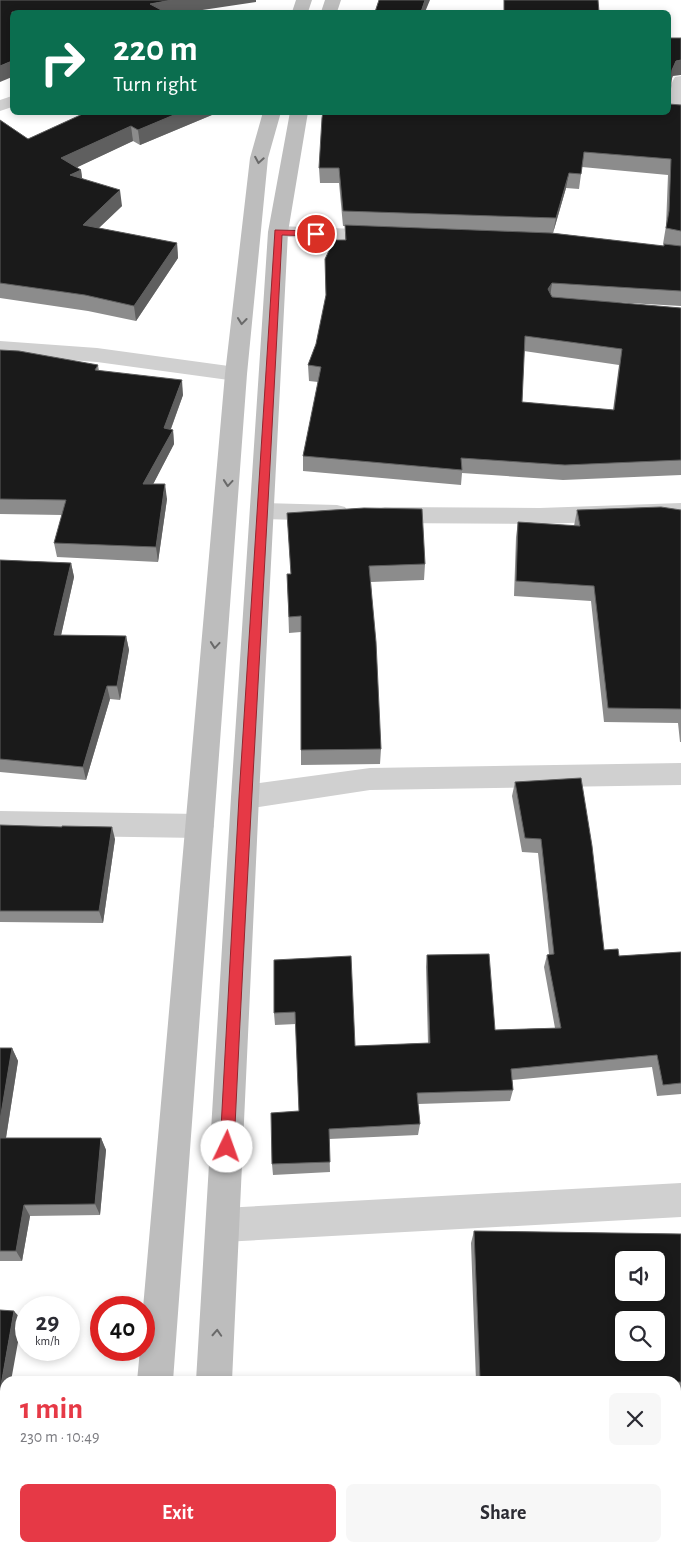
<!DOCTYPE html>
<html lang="en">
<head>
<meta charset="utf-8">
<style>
	body { margin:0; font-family:"Alegreya Sans",sans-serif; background:#f7f7f7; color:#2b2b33; height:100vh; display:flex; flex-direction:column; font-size:19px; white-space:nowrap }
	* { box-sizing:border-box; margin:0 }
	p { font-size:16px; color:#7c7c81 }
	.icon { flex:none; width:28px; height:28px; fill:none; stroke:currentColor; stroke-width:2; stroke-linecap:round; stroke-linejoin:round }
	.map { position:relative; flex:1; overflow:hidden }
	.details { position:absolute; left:0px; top:1376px; width:681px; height:176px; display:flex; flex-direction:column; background:#fff; border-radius:15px 15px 0 0; box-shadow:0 2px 8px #0003 }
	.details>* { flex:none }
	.hud { position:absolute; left:10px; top:10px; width:661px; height:105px; border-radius:8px; box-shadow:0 2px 8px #0003; background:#0b6e4f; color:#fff; overflow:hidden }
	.fabs { position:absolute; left:615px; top:1251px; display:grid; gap:10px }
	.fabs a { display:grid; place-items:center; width:50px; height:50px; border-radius:8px; background:#fff; box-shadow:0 2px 8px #0003; font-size:25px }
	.speed { position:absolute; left:15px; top:1296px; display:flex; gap:10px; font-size:25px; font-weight:700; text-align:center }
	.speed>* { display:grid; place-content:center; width:65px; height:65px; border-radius:50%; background:#fff; box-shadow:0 2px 8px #0003; line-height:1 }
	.speed small { font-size:12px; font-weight:400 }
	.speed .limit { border:8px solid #d22; background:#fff; color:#111 }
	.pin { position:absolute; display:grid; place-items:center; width:42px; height:42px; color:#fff; margin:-21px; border:2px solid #fff; border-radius:50%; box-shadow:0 1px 5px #0007 }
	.me { position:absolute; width:55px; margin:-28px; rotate:3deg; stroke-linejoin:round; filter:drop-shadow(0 0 4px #0008) }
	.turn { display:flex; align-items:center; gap:18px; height:105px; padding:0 20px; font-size:22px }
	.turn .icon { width:65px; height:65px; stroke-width:2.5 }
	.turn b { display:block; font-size:35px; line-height:42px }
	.round { display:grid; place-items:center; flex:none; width:52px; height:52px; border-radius:8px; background:#f7f7f7 }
	.headline { display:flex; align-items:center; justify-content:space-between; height:85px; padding:0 20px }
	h1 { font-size:30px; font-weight:700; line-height:38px; color:#e63946 }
	.action { display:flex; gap:10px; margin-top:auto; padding:10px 20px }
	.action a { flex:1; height:58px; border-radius:8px; background:#e63946; color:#fff; font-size:20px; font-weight:700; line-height:58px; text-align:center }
	.action a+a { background:#f7f7f7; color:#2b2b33 }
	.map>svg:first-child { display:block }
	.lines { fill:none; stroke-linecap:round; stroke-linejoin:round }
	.street { fill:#d0d0d0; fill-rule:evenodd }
	.secondary { fill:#bdbdbd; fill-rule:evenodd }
	.wall { fill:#8c8c8c; fill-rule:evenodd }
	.shaded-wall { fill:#5f5f5f }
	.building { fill:#1a1a1a; stroke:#5f5f5f; fill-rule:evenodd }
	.oneway { stroke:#6a6a6a }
	.route { fill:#e63946; stroke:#96252e }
</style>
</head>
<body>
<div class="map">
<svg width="681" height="1552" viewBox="0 0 681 1552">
	<rect width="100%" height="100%" fill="#fff"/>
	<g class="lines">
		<g class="street">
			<path d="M681,76V116L673,119L667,118L664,114L669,112C669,101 668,87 675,77Z"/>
			<path d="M12,96V107L0,111V100Z"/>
			<path d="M278,226L383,230L390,232L393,236L390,240L383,242L271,236L268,232L271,228Z"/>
			<path d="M0,341L97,348L236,367L244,369L247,374L244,379L236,381L97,362L0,355Z"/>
			<path d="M263,503L337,505L345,507L349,513L345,519L337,521L263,519L255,517L251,511L255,505Z"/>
			<path d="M681,503V519L540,524L385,523L377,521L373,515L377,509L385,507L540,508Z"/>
			<path d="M681,763V785L370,790L245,809L235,805L231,797L235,789L245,785L370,768Z"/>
			<path d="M0,811L200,814L210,818L214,826L210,834L200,838L0,835Z"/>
			<path d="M681,1183V1217L223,1242L211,1237L206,1225L211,1213L223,1208Z"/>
		</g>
		<g class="secondary">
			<path d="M296,0H312L308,12H292Z"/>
			<path d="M325,0H341L337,12H321Z"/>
			<path d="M263,112H281L268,158L247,374L173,1381H137L140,1350H144L143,1308L225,374L250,158Z"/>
			<path d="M290,112H308L288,232L259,797L232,1381H196L231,797L268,232Z"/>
			<path d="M123,1548H161L160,1552H122Z"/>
			<rect x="186" y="1548" width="38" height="4"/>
		</g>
	</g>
	<g class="wall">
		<path d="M681,105V306L611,302L681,308V475L563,480L462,473L461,485L303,471V456L318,382L309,381L308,365L316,344L326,297L325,259L345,240V226H343L339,183H320L319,168ZM582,167L668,175L666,226L663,244H664L663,246L553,233L566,188L579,189ZM524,351L619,365L613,410L522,402Z"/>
		<path d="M87,112H219L140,145L133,141L77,167L81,170L82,178L122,206L99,228L177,243L178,258L136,321L88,311L0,298V120L28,139Z"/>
		<path d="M0,350L98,365L99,371L183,395L171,429L173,430L174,444L153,484L167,499L158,562L57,557L54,543L62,515L0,514Z"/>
		<path d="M577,510H681V742H680L678,723L604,722L591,601L514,596L516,537L518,522L574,526Z"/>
		<path d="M287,513L425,564L424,580L371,582L381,749L380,764L301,765V632L289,633L287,574H291Z"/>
		<path d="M0,560L71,563L74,577L61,635L126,636L129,650L120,700L110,699L86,780L0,772Z"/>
		<path d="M515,782L604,950L619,956L681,952V1094L657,1096L652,1067L512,1080L513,1090L510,1101L418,1104L420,1124L418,1135L329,1139L330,1172L273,1175L272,1164L299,1111L296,1024L275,1025L274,1013V960L355,1046L428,1043L426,967L427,955L495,1030L555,1028L544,967L547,955L549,954L538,853L522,852L512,796Z"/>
		<path d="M0,826L115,839L103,923L0,922Z"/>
		<path d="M0,1048H12L18,1061L6,1138H101L106,1150L100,1215L30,1216L22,1261H0Z"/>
		<path d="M474,1231L681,1234V1391H676V1381H476L471,1243Z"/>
		<path d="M654,1548H676L681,1552H656Z"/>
	</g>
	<g class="shaded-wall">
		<path d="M172,0H256V2L189,12H151L150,4Z"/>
		<path d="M425,0H430L425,12H421Z"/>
		<path d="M681,60V75L673,76L669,85L672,70L676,61Z"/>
		<path d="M12,61V77L0,82V66Z"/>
		<path d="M181,112H219L140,145L138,130Z"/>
		<path d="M131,126L133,141L63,174L61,158Z"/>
		<path d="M81,170L83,185L70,175Z"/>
		<path d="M569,173L566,188L553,233L556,218Z"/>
		<path d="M120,190L122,206L86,240L83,225Z"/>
		<path d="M177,243L178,258L136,321L134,306Z"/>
		<path d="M552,283L550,298L548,289Z"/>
		<path d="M182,380L183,395L166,442L164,428Z"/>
		<path d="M173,430L174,444L146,498L143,484Z"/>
		<path d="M165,484L167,499L158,562L156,547Z"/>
		<path d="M71,563L74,577L58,649L54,635Z"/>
		<path d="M126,636L129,650L120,700L117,686Z"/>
		<path d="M107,686L110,699L86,780L83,767Z"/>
		<path d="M112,827L115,839L103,923L99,911Z"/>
		<path d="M12,1048L18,1061L4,1150L0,1144V1120Z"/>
		<path d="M101,1138L106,1150L100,1215L95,1204Z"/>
		<path d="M24,1205L30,1216L22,1261L16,1251Z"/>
		<path d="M14,1311L22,1320L11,1381H5V1418L0,1448V1391Z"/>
	</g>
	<g class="building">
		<path d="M0,0H172L150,4L165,12H12V61L0,66Z"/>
		<path d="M379,0H425L421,12H375Z"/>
		<path d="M504,0H598L599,12H504Z"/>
		<path d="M669,38H681V60L676,61L672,70L670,95H669Z"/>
		<path d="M669,104L681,105V231L666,228L669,211L671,159L584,152L581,174L569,173L556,218L343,211L339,168H319L322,118L323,112H669Z"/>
		<path d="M87,112H181L138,130L131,126L61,158L81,170L70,175L120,190L83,225L177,243L134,306L85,295L0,283V120L28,139Z"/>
		<path d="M345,225L551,233L664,246V244L681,246V291L552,283L548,289L552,297L681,308V460L565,465L461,458L462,470L303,456L321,367L308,365L316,344L326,295L325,259L334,240H346ZM525,336L622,349L614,410L522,402Z"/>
		<path d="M0,350L19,351L98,365L95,370L182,380L164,428L173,430L143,484H165L156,547L54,543L66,500L0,499Z"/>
		<path d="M661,507L681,510V709L608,708L594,586L516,581L518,522L580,526L577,510Z"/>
		<path d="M364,508L422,509L425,564L369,566L376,642L381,749L301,750V616L289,617L287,574H291L287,513Z"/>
		<path d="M0,560L71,563L54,635L126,636L117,686H107L83,767L0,759Z"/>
		<path d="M581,778L592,846L604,950L618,949L619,956L681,952V1083L663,1085L657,1055L511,1069L513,1090L417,1093L420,1124L329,1129L330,1162L272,1164L271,1113L299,1111L295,1012L274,1013V960L351,956L355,1046L430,1043L427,955L489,954L495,1030L561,1028L547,955L554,954L541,839L525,838L515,782Z"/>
		<path d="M0,825L62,827V826L112,827L99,911H0Z"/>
		<path d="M0,1048H12L0,1120Z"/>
		<path d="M0,1138H101L95,1204L24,1205L16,1251H0Z"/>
		<path d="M474,1231L681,1234V1382H676V1381H615L480,1379ZM624,1260H656V1292H624ZM624,1320H656V1352H624Z"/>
		<path d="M0,1310L14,1311L0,1391Z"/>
		<path d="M681,1476V1552H665L664,1548H676V1477Z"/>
		<path d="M341,1548H417V1552H342Z"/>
	</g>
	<defs><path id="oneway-chevron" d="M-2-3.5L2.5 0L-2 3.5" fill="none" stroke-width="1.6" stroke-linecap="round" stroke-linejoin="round" transform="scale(1.25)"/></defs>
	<g class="oneway">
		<use href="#oneway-chevron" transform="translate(259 160) rotate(100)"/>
		<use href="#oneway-chevron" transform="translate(242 321) rotate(96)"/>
		<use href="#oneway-chevron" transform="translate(228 483) rotate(95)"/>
		<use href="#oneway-chevron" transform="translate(215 645) rotate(95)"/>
		<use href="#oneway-chevron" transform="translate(217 1333) rotate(-87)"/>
	</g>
	<path class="route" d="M275,230L316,231L320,234L316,236L282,235C267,539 248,843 234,1147L232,1152L227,1154L222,1152L220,1147L239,797Z"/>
</svg>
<div class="fabs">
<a><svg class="icon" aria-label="sound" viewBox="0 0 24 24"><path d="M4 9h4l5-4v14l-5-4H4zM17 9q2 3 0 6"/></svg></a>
<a><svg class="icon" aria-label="search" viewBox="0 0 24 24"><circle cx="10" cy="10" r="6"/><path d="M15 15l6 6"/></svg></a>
</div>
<div class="speed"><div>29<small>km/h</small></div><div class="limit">40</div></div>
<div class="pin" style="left:316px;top:234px;background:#d93025"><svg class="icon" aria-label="arrive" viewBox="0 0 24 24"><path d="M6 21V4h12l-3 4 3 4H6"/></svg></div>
<svg class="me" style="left:227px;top:1147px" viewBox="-20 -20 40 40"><circle r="19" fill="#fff"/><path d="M0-13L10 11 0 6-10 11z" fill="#e63946"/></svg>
<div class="hud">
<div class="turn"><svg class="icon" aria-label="right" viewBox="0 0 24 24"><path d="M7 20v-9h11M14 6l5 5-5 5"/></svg><div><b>220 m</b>Turn right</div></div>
</div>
<section class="details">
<div class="headline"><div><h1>1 min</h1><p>230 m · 10:49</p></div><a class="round"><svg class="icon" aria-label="close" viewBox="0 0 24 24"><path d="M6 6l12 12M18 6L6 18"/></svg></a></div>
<div class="action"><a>Exit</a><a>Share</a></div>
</section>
</div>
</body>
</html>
